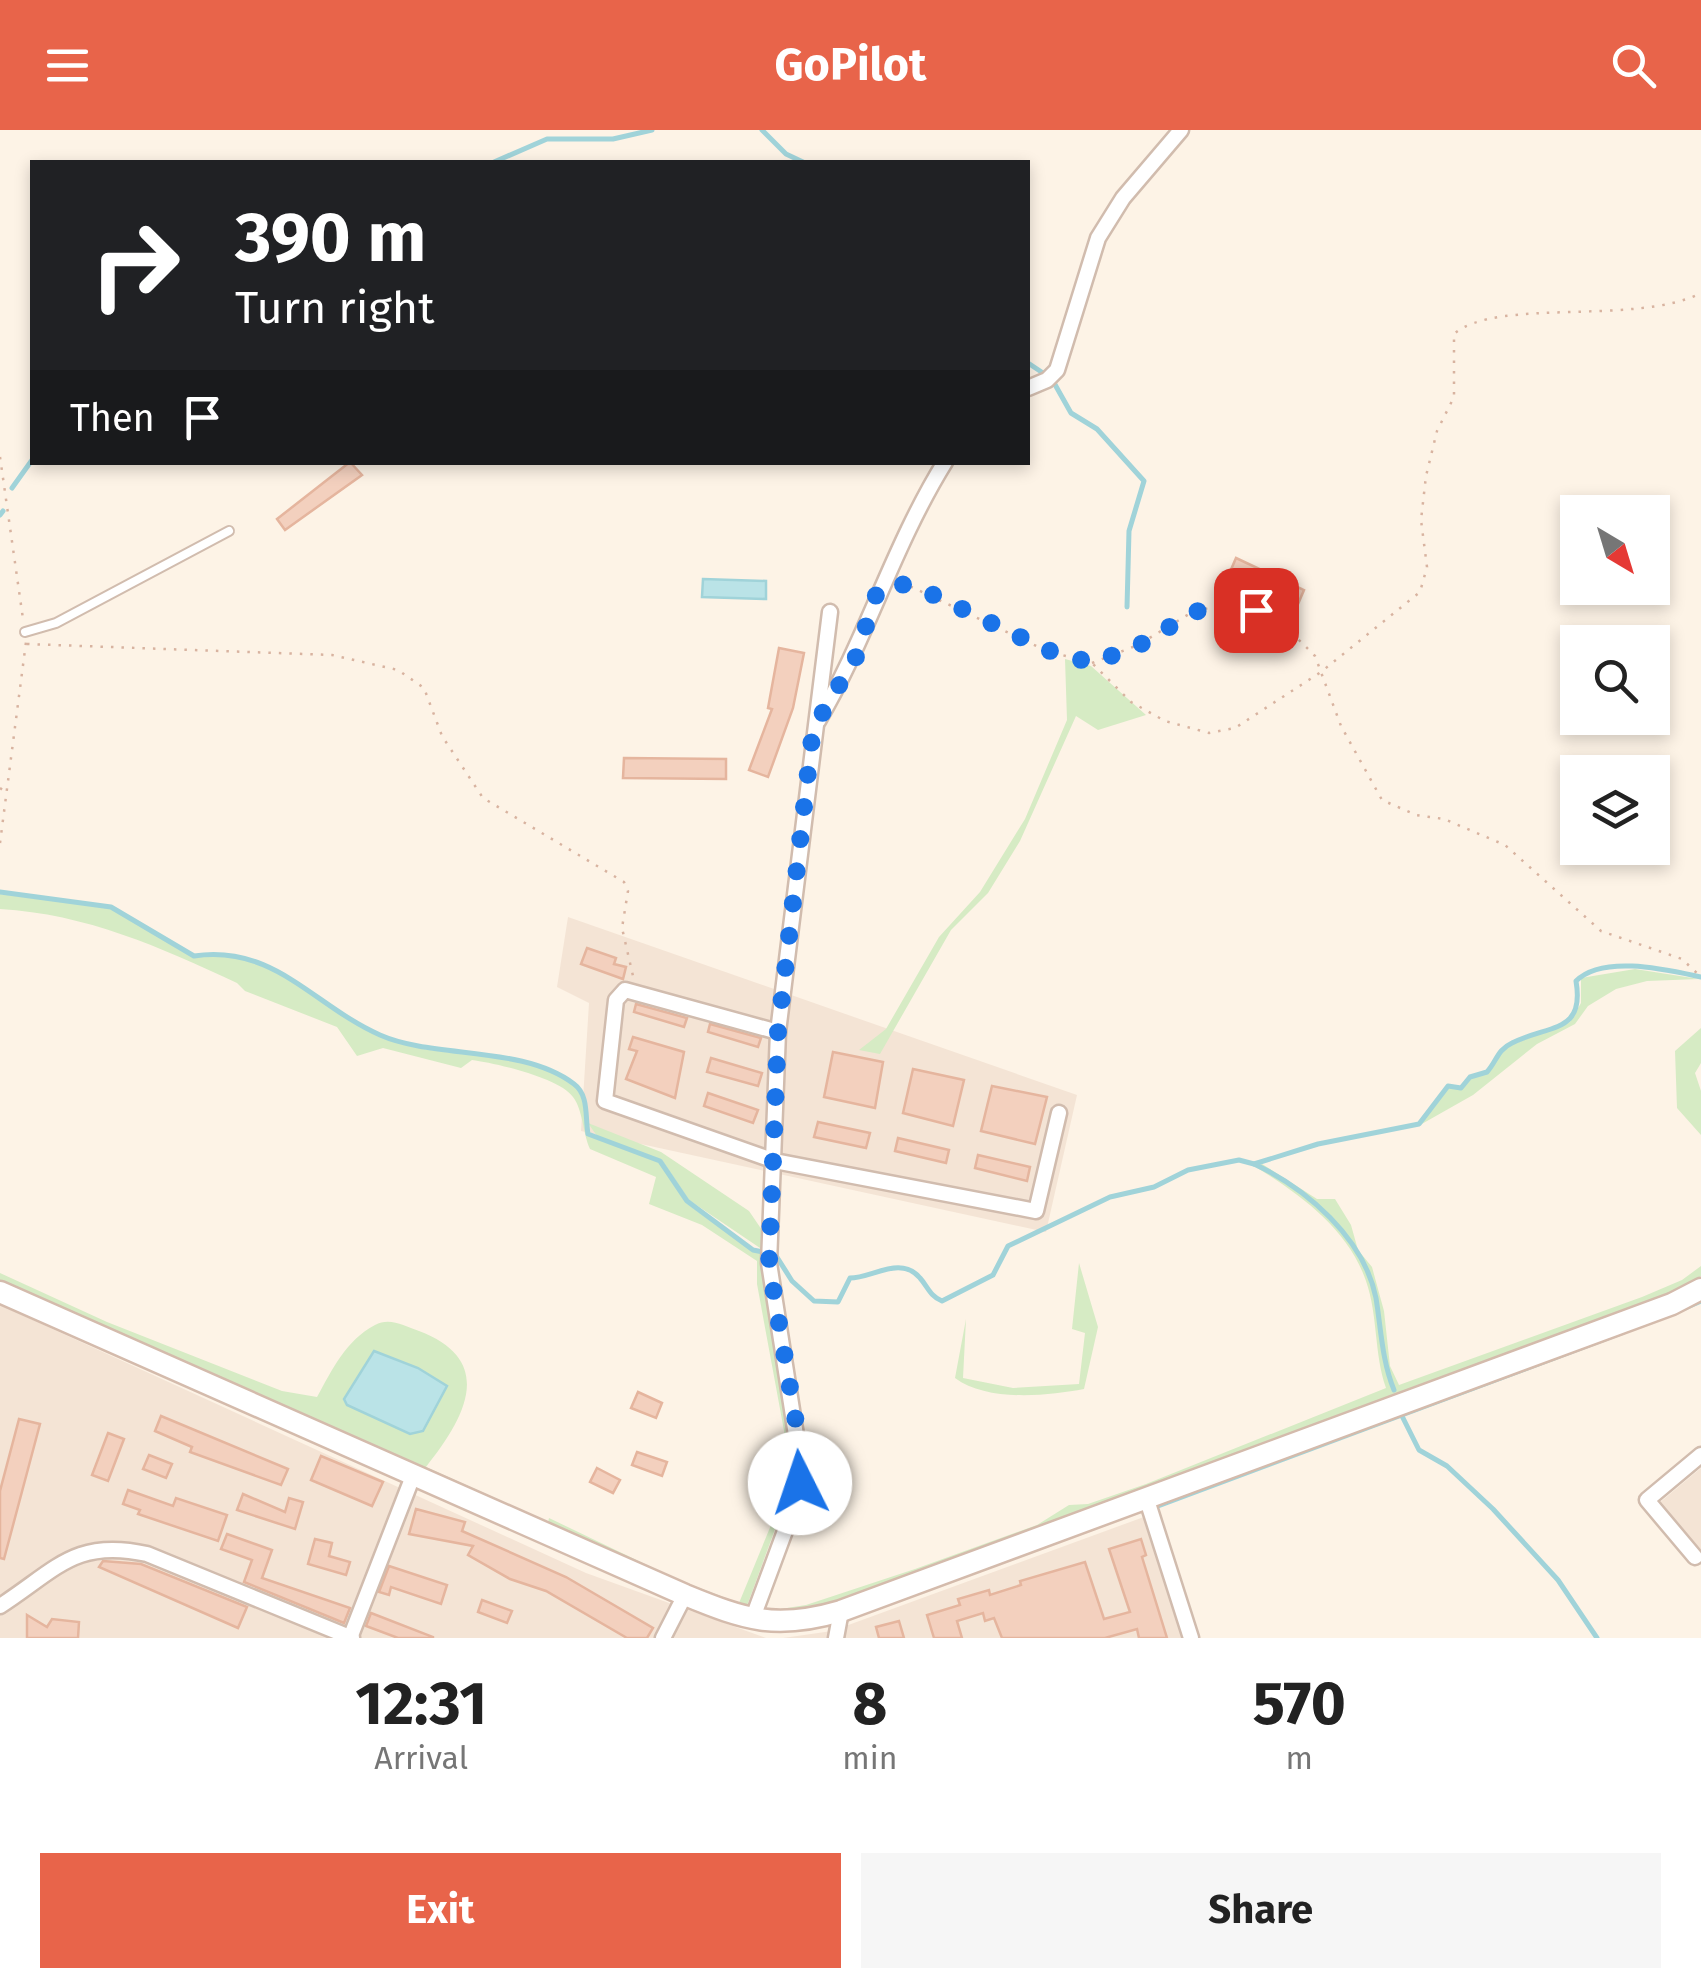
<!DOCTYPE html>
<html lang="en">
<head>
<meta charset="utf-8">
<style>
	body { margin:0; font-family:"Fira Sans",sans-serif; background:#f6f6f6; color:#222; height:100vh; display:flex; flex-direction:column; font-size:38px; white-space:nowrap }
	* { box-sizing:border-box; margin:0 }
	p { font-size:32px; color:#767676 }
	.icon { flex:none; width:55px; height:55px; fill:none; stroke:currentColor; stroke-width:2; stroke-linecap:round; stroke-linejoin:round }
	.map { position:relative; height:1508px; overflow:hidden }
	.side { display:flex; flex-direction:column; background:#fff; flex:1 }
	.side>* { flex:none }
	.top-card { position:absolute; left:30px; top:30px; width:1000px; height:305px; border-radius:0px; box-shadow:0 5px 15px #0003; background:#202124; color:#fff; overflow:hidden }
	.needle { width:65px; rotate:142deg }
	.buttons { position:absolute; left:1560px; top:365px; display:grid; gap:20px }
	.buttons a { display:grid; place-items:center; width:110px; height:110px; border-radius:0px; background:#fff; box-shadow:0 5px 15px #0003; font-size:50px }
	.pin { position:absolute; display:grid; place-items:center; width:85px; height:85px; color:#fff; margin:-42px; border-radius:20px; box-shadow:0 5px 15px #0006 }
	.me { position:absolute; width:110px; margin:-55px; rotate:356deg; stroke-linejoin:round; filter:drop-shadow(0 0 8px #0008) }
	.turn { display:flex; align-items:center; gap:35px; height:210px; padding:0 40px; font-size:45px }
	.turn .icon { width:130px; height:130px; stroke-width:2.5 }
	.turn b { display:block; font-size:70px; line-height:85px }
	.then { display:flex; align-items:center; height:95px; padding:0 40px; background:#0003; gap:20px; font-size:38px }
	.eta { display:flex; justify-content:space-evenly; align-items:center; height:170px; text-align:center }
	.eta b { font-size:60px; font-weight:700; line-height:70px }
	.button { display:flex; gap:20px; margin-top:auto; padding:20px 40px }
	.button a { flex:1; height:115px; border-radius:0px; background:#e8644a; color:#fff; font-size:40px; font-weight:700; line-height:115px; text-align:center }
	.button a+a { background:#f6f6f6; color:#222 }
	header { display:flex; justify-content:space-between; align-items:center; height:130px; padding:0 40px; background:#e8644a; color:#fff; font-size:45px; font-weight:700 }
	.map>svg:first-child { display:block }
	.residential { fill:#f4e4d5 }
	.green { fill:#d6ebc4 }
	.water { fill:#bae3e7; stroke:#a0d3d9; stroke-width:2.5 }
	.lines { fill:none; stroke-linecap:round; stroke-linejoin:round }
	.stream { stroke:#a0d3d9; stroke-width:5 }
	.building { fill:#f3d0be; stroke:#e5b59e; stroke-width:2.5 }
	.service-casing { stroke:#d1bcae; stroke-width:12 }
	.minor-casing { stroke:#d1bcae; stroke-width:19 }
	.secondary-casing { stroke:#d4bbac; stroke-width:25 }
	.path { stroke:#d8b3a0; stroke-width:2.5; stroke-dasharray:2.5 8; stroke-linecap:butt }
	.service { stroke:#fff; stroke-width:8 }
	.minor { stroke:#fff; stroke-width:14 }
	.secondary { stroke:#fff; stroke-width:20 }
	.route { stroke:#1a73e8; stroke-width:18; stroke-dasharray:0 32.4 }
</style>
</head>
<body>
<header><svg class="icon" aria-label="menu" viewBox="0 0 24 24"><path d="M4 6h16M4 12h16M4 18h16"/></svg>GoPilot<svg class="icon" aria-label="search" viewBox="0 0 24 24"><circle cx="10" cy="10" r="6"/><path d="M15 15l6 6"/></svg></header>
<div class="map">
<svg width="1701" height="1508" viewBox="0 0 1701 1508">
	<rect width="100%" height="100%" fill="#fdf3e6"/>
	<g class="residential">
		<path d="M568,787L1077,965L1046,1102L581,1001L589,873L557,857Z"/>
		<path d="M0,1175L586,1443L766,1508H0Z"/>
		<path d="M1701,1338V1420L1658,1374Z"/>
		<path d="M1152,1384L1200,1508H783L832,1501Z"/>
	</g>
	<g class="green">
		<path d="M1065,529L1091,536L1146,585L1098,600L1076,586L1020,711L988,763L951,800L880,924L859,920L886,899L939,807L980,762L1025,689L1067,590Z"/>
		<path d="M0,764L111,778L193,827C272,815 314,877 379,906C437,933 518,914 573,955C587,966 583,989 587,1005L659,1032L686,1073L752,1121L762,1124L796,1342L744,1484L547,1397L549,1388L676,1449L739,1473L792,1344L757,1154V1131L702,1095L649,1074L656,1047L590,1019C583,1004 583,980 573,967C560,948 495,933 472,930L461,938L383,918L357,926L337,897L245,861L237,853C160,817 86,784 0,779Z"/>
		<path d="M1635,839L1699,849L1647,851L1616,859L1588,876L1575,894L1537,914L1473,965L1420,995L1448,958L1462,959L1471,949L1488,943L1500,923L1511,915L1570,892L1581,873V848Z"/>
		<path d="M1701,898V933L1695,943L1701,961V1005L1677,978L1675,921Z"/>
		<path d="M588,993L661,1022L749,1081L764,1103L763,1120L689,1070L662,1030L597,1006Z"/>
		<path d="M1262,1034L1317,1069H1335L1351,1095L1358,1120L1372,1137L1384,1181L1390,1236L1399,1255L1642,1167L1682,1150L1701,1136V1146L1681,1161L843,1472L816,1479L774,1480L806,1475L915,1439L1037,1395L1069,1375L1088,1374L1146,1354L1386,1258C1374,1224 1378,1185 1366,1151C1348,1098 1298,1063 1254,1036Z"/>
		<path d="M1079,1133L1098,1197L1084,1259C1047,1266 987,1272 955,1248L966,1189L963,1248L1013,1258L1079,1254L1085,1203L1072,1199Z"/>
		<path d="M0,1143L107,1192L282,1261L317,1267C332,1240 346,1210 375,1195C390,1187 404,1196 419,1201C498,1231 464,1289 426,1337L537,1387L534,1391L0,1155Z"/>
	</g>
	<g class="water">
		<path d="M703,449L766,451V469L702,467Z"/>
		<path d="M374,1221L418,1238L447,1256L423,1301L410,1304L347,1275L344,1269Z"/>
	</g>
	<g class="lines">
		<g class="stream">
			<path d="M762,0L786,24L803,32"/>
			<path d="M494,32L547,9H613L652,0"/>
			<path d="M1028,233L1046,245"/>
			<path d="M1053,251L1071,283L1097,299L1144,351L1129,401L1127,477"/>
			<path d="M12,358L32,330"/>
			<path d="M0,385L3,381"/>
			<path d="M0,762L111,777L194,826C274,814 314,876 380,905C434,929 523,915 574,954C589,965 585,987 588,1004L660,1031L687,1071L753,1120L763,1122"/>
			<path d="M1254,1034C1306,1058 1364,1108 1376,1168C1381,1199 1382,1231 1394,1260"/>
			<path d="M775,1124L792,1151L814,1171L838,1172L850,1148C872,1148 901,1125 920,1148C928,1157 930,1166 942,1171L993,1145L1008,1116L1110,1067L1154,1057L1188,1040L1239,1030L1254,1034L1318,1014L1419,994L1448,956L1461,958L1470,947L1487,942C1497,931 1497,920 1512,913C1549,894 1585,904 1576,851C1603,824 1668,840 1701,847"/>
			<path d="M1685,1178L1701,1171"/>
			<path d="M1402,1286L1419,1320L1447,1336L1493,1379L1558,1450L1597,1508"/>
			<path d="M1158,1376L1624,1202"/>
		</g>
	</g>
	<g class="building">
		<path d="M350,332L362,345L285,400L277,389Z"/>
		<path d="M1236,428L1304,460L1298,474L1230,442Z"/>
		<path d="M779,518L804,523L793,578L768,647L749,640L772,579L768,578Z"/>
		<path d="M624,628L726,629V649L623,648Z"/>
		<path d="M587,818L616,828L614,834L626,837L623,849L581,834Z"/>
		<path d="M636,874L687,888L684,897L634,882Z"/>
		<path d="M710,894L761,908L758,917L708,902Z"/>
		<path d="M633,907L684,922L675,968L626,949L637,921L629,919Z"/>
		<path d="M833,922L883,932L875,978L824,967Z"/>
		<path d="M711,928L762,943L758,956L707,942Z"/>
		<path d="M913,939L964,950L953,996L903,983Z"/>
		<path d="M992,956L1047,967L1035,1014L981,1001Z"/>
		<path d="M708,963L758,980L753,993L704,976Z"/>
		<path d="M818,992L870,1003L866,1018L814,1007Z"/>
		<path d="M898,1008L949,1020L946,1033L895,1021Z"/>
		<path d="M978,1025L1030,1037L1027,1051L975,1038Z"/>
		<path d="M638,1262L662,1273L656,1288L631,1278Z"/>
		<path d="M161,1286L288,1339L281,1355L190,1322L192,1317L155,1301Z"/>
		<path d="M19,1289L40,1294L4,1429L0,1428V1361Z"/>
		<path d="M108,1303L124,1309L108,1351L92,1345Z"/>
		<path d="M637,1322L667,1332L662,1346L632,1335Z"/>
		<path d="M149,1325L172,1334L166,1348L143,1339Z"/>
		<path d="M321,1326L383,1352L372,1376L311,1350Z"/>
		<path d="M597,1338L620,1350L613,1363L590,1352Z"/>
		<path d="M128,1360L173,1376L176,1368L227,1385L218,1411L138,1384L140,1380L123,1374Z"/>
		<path d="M243,1364L285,1382L289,1368L303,1372L295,1399L237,1380Z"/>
		<path d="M416,1379L465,1392L462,1401L566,1447L653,1498L647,1508H627L546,1461L510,1449L468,1425L473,1416L409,1404Z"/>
		<path d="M227,1404L272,1420L262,1448L350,1478L344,1493L244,1452L252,1430L221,1419Z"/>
		<path d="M315,1409L332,1413L329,1426L350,1432L346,1445L308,1434Z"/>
		<path d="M1141,1409L1146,1425L1142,1427L1167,1508H1139L1137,1499L1105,1508H1002L994,1488L985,1491L983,1483L957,1491L962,1508H934L927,1485L960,1475L958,1469L989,1460L990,1465L1021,1455L1020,1451L1085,1432L1104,1489L1130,1482L1109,1419Z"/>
		<path d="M103,1431L141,1434L247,1477L238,1498L99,1437Z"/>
		<path d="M389,1436L447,1455L441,1474L391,1457L389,1465L379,1462Z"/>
		<path d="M482,1470L512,1481L507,1493L478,1482Z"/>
		<path d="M371,1483L433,1507V1508H398L366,1496Z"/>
		<path d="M27,1485L47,1497L52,1489L79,1492L78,1508H27Z"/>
		<path d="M899,1491L904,1508H879L876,1497Z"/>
	</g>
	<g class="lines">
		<defs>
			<path id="service" d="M25,502L56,493L229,401"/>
			<g id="minor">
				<path d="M1028,258L1047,250L1057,240L1098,108L1123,68L1181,0"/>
				<path d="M818,591C867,508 893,416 945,332"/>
				<path d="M778,902L625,860L616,870L605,971L775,1031L1036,1081L1059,983"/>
				<path d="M1146,1367L1191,1508"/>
				<path d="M1695,1427L1647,1370L1701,1325"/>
				<path d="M0,1476C56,1440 75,1408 147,1424L352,1508"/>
				<path d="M752,1490L785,1401L801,1337L769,1133L778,902L830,482"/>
				<path d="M350,1508L413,1346"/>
				<path d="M663,1508L685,1465"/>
				<path d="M836,1508L841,1481"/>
			</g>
			<path id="secondary" d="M0,1162L685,1465C746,1490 776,1500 841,1481L1672,1174L1701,1159"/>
		</defs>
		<use href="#service" class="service-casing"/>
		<use href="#minor" class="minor-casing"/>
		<use href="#secondary" class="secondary-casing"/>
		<g class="path">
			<path d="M0,327L23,489"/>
			<path d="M901,452L1047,521L1092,533L1131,572L1165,591L1209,603L1235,598L1321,542L1420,462L1427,437L1421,390L1426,346L1437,301L1454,267V204C1496,167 1637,196 1701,163"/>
			<path d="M27,514L332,525L398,540L424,558L442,606L483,668L624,752L628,761L622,798L633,846"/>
			<path d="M1092,533L1138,515L1194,481L1235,473L1256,480L1296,507L1315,526L1341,596L1382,670L1416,685L1444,689L1505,715L1601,801L1682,829L1701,847"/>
			<path d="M0,658L7,663"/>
			<path d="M0,713L26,512"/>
		</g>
		<use href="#service" class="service"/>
		<use href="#minor" class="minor"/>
		<use href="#secondary" class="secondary"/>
	</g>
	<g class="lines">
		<path class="route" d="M800,1353V1316L769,1134L778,902L813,599L856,527L877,462L888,454L913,455L1047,520L1092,533L1138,516L1194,482L1235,473L1256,480"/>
	</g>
</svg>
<div class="buttons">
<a><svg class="needle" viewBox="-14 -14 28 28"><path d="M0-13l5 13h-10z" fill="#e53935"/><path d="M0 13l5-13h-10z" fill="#767676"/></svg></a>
<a><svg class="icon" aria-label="search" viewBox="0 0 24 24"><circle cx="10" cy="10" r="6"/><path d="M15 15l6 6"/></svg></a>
<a><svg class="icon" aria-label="layers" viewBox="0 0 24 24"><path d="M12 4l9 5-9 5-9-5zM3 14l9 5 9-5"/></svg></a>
</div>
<div class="pin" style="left:1256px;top:480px;background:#d93025"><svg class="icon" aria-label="arrive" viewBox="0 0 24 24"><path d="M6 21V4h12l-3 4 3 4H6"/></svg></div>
<svg class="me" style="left:800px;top:1353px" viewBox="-20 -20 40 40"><circle r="19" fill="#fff"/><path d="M0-13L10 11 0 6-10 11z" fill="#1a73e8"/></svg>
<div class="top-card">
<div class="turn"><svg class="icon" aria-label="right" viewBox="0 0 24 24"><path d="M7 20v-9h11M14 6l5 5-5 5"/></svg><div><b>390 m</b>Turn right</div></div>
<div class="then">Then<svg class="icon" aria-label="arrive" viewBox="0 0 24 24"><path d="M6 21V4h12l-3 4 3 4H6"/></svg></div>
</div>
</div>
<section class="side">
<div class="eta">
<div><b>12:31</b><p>Arrival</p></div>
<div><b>8</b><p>min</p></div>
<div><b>570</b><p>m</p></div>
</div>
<div class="button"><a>Exit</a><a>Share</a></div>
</section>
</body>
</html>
